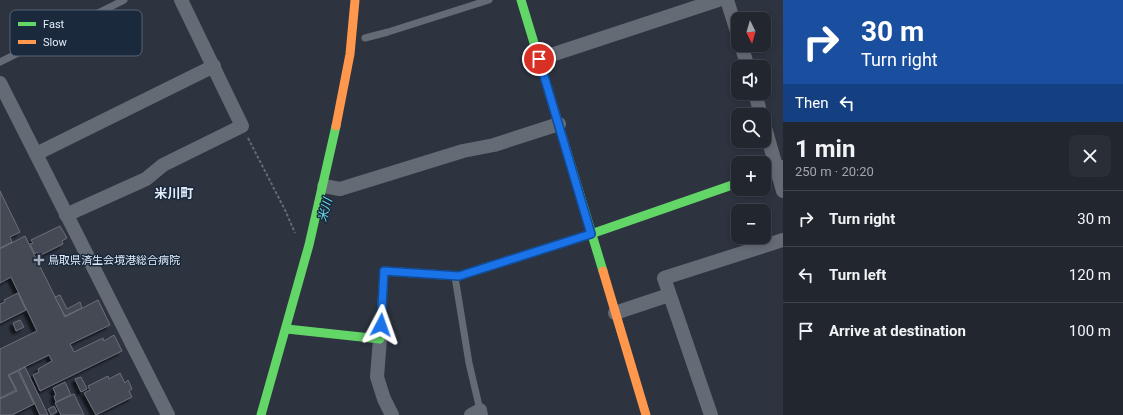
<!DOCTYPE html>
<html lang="en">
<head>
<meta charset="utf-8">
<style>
	body { margin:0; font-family:Roboto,"Noto Sans JP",sans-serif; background:#2a2f37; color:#f1f3f6; height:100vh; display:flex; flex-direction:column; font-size:15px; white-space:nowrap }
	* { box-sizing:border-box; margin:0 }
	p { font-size:13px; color:#a2a5aa }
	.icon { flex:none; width:22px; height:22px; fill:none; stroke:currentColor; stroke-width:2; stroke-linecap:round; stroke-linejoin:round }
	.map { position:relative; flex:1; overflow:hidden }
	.sheet { display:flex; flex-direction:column; background:#22272f; width:340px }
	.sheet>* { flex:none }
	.banner { background:#1a4fa0; color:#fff; overflow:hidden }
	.needle { width:26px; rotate:175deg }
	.fabs { position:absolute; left:731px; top:12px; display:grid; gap:8px }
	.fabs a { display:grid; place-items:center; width:40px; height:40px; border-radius:8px; background:#22272f; box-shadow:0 2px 6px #0003,0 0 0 1px #3f444b; font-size:20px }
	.pin { position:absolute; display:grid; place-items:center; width:34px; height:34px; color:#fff; margin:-17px; border:2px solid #fff; border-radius:50%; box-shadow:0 1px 4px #0007 }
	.me { position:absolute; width:44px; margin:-22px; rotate:4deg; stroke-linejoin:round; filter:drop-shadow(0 0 3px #0008) }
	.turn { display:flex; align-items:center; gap:14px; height:84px; padding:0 12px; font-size:18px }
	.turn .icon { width:52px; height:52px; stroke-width:2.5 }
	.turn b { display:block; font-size:28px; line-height:34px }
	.then { display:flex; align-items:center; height:38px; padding:0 12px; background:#0003; gap:8px; font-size:15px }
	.round { display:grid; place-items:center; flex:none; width:42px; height:42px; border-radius:8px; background:#2a2f37 }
	.overview { display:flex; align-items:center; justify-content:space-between; height:68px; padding:0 12px }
	h1 { font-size:24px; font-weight:700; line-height:30px }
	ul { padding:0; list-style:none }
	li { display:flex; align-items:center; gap:12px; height:56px; padding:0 12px; border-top:1px solid #3f444b }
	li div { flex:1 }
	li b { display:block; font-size:15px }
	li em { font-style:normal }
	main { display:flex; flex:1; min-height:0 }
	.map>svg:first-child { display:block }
	.building { fill:#454953; stroke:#6b6e79; filter:url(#shadow) }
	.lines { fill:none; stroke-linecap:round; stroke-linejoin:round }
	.path { stroke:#646a72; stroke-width:2; stroke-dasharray:3 2; stroke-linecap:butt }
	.lane { stroke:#656b75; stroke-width:7 }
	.street { stroke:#656b75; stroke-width:14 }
	.fast { stroke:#63d668; stroke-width:9 }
	.slow { stroke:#ff974d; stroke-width:9 }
	.route-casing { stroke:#114b97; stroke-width:10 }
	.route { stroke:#1a73e8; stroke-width:7 }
	.poi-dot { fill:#a4adb9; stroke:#1b293d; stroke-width:1.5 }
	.labels { text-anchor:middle; stroke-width:3; stroke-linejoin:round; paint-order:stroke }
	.poi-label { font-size:11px; fill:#e4eefb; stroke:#1b293d; text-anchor:start }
	.water-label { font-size:12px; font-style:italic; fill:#67dce9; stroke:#1b293d }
	.quarter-label { font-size:13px; font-weight:bold; fill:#e4eefb; stroke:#1b293d }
	.key { fill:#1b293d; stroke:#576476; stroke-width:1 }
	.key-label { font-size:11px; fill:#e4eefb }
</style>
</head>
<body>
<main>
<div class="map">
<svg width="783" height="415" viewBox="0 0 783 415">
	<defs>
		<filter id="shadow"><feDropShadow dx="-3.5" dy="3.5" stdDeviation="1" flood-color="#0009"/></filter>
	</defs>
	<rect width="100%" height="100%" fill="#2d343f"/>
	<g class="building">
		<path d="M0,191L20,232L10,237L12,242L0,248Z"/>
		<path d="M60,226L67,238L62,241L63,244L39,256L37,252L35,254L30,244L33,243L31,240Z"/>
		<path d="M25,236L65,317L98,300L110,325L70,344L74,352L103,338L104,341L114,335L122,351L40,391L33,375L39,372L38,369L52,361L49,355L8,375L16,390L0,398V349L37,331L11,277L0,283V249Z"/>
		<path d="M18,293L26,310L0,323V304L5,302L4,300Z"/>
		<path d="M60,295L67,309L80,302L82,308L65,316L55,297Z"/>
		<path d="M20,320L24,327L16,331L13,323Z"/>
		<path d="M25,367L48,415H40L19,370Z"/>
		<path d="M18,371L34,404L12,415H0V399L17,391L9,375Z"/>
		<path d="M120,373L125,383L128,380L132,389L129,391L132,397L96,415L84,393L90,390L88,386L108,376L109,379Z"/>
		<path d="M81,377L87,389L81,392L75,379Z"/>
		<path d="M65,382L71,395L56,402L54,396L56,395L53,388Z"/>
		<path d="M74,394L84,415H61L55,403Z"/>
		<path d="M54,406L57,412L51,415L48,409Z"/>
	</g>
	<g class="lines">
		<path class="path" d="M248,138L285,210L295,233"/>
		<g class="lane">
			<path d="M365,38L388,32L489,0"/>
			<path d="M0,62L124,0"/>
			<path d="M455,277L469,363L480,410"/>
		</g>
		<g class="street">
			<path d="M727,0L738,35"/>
			<path d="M741,45L748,67"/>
			<path d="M539,59L718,0"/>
			<path d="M0,83L168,415"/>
			<path d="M755,93L761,115"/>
			<path d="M764,124L783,191"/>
			<path d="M36,154L214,66"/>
			<path d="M764,174L783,167"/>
			<path d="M324,186L340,189L463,151L494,145L559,124"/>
			<path d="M66,215L146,179L163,165L242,126L181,0"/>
			<path d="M615,313L669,295"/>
			<path d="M380,339L377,377L384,399L392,415"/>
			<path d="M471,415L480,410L481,415"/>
			<path d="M711,415L664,278L783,240"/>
		</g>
		<g class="fast">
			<path d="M521,0L603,271"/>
			<path d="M287,329L380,339L384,271L459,276L591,234L738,183"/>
			<path d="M261,415L309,245L336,126"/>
		</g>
		<g class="slow">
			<path d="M336,126L350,54L355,0"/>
			<path d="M603,271L646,415"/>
		</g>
	</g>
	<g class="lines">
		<defs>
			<path id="route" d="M381,325L384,271L459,276L591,234L539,59"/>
		</defs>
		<use href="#route" class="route-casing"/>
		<use href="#route" class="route"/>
	</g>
	<path class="poi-dot" d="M37 254h4v4h4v4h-4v4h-4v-4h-4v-4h4z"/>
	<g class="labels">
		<g class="poi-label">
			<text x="48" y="264">鳥取県済生会境港総合病院</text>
		</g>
		<g class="water-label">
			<text transform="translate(325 210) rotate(-76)" y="4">米川</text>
		</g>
		<g class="quarter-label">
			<text x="174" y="198">米川町</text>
		</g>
	</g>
	<rect x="10" y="10" width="132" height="46" rx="6" class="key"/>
	<rect x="18" y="22" width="18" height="4" fill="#63d668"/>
	<rect x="18" y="40" width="18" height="4" fill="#ff974d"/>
	<g class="key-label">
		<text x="43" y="28">Fast</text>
		<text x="43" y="46">Slow</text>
	</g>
</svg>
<div class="fabs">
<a><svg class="needle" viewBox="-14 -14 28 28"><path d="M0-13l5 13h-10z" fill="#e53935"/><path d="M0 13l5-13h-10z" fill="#a2a5aa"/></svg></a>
<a><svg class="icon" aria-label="sound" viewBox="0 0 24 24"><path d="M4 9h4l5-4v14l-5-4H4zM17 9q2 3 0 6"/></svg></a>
<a><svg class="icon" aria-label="search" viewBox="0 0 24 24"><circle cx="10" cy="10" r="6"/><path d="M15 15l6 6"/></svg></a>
<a>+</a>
<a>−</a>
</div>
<div class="pin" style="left:539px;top:59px;background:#d93025"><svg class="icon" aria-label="arrive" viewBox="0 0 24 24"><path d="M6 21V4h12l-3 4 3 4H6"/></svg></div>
<svg class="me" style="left:381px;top:325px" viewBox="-20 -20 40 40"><path d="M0-17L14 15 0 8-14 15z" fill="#1a73e8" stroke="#fff" stroke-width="4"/></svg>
</div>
<section class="sheet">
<div class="banner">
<div class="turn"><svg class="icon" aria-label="right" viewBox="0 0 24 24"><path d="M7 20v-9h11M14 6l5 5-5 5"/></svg><div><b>30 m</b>Turn right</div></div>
<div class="then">Then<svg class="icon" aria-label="left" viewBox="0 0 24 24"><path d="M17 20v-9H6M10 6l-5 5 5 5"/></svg></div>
</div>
<div class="overview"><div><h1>1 min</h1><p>250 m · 20:20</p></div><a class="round"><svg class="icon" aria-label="close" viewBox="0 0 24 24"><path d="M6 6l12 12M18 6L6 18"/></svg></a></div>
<ul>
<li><svg class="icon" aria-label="right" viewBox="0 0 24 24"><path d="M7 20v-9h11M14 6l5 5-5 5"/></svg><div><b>Turn right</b></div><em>30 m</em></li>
<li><svg class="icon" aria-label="left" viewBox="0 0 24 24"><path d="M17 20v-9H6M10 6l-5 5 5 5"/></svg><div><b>Turn left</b></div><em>120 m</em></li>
<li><svg class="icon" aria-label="arrive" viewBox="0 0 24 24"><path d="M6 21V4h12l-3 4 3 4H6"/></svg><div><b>Arrive at destination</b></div><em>100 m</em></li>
</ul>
</section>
</main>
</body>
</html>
